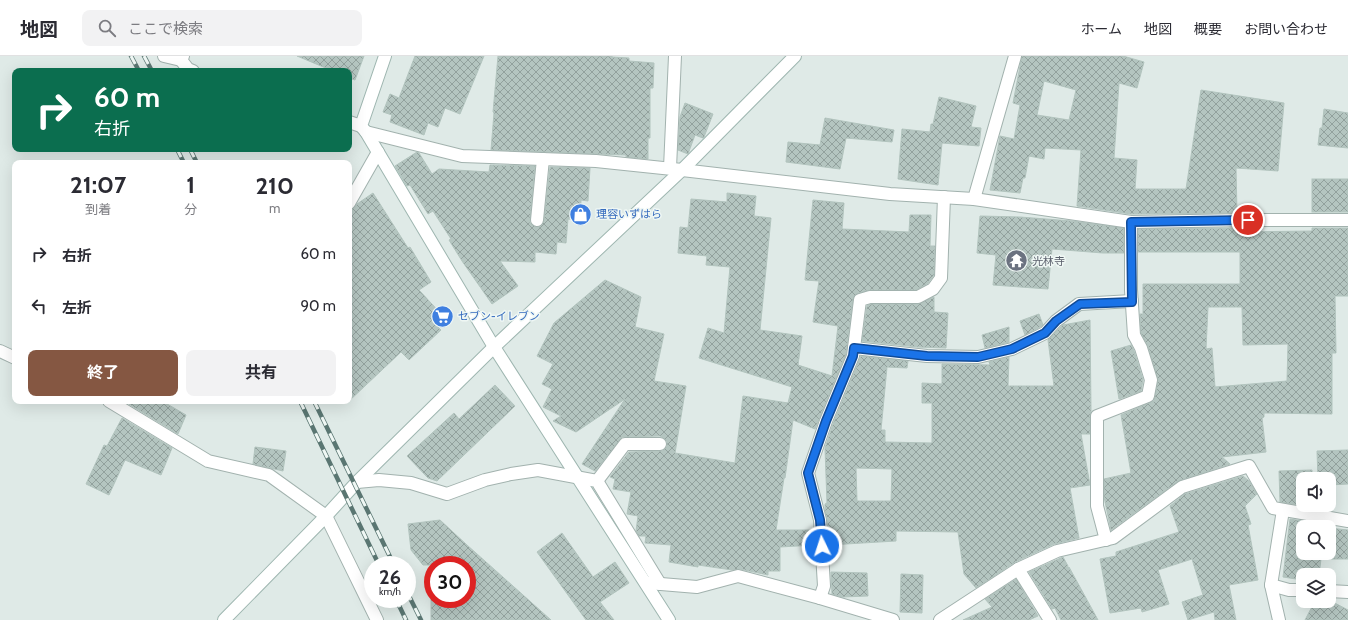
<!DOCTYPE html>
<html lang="ja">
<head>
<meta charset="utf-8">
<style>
	body { margin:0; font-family:Cabin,"Noto Sans JP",sans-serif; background:#f2f2f3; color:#2b2b33; height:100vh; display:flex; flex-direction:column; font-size:15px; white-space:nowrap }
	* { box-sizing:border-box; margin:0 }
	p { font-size:13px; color:#7c7c81 }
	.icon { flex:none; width:22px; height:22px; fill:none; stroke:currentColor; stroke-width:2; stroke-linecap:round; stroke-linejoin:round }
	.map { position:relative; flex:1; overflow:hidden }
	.details { position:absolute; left:12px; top:104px; width:340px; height:244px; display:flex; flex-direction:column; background:#fff; border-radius:8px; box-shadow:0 4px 16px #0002 }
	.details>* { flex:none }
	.guide { position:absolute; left:12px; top:12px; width:340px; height:84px; border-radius:8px; box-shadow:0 4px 16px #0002; background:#0b6e4f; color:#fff; overflow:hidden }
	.tools { position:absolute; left:1296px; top:416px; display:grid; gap:8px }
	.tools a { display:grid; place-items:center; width:40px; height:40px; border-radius:8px; background:#fff; box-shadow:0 4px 16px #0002; font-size:20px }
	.speed { position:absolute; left:364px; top:500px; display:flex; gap:8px; font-size:20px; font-weight:700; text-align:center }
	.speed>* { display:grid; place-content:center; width:52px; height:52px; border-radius:50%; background:#fff; box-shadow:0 4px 16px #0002; line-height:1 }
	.speed small { font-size:10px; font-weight:400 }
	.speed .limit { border:6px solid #d22; background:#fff; color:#111 }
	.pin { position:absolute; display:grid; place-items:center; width:34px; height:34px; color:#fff; margin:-17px; border:2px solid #fff; border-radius:50%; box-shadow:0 1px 4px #0007 }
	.me { position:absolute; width:44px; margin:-22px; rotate:356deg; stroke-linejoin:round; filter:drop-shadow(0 0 3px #0008) }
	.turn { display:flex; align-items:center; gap:14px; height:84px; padding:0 16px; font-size:18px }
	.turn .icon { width:52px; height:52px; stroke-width:2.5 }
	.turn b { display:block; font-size:28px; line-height:34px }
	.eta { display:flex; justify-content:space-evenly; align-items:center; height:68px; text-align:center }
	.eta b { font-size:24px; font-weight:700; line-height:28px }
	.cta { display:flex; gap:8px; margin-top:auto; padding:8px 16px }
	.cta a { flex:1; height:46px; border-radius:8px; background:#855742; color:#fff; font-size:16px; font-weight:700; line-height:46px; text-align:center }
	.cta a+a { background:#f2f2f3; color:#2b2b33 }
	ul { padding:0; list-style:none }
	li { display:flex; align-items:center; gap:12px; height:52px; padding:0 16px }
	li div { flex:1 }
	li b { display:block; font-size:15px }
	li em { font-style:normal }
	header { display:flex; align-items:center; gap:24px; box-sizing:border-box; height:56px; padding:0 20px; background:#fff; border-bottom:1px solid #e1e1e2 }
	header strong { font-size:19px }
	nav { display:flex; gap:22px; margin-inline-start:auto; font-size:14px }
	.search { width:280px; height:36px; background:#f2f2f3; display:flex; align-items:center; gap:10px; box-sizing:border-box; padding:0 14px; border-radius:8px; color:#7c7c81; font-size:15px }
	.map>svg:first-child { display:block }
	.building { fill:url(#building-cross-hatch); stroke:#b2c4be; fill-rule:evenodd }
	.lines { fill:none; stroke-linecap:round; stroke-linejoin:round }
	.lane-casing { stroke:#a2b2ae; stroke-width:14 }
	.street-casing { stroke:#a2b2ae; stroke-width:14 }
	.secondary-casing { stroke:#9eb6b0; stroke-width:14 }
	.lane { stroke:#fff; stroke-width:12 }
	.street { stroke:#fff; stroke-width:12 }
	.secondary { stroke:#fff; stroke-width:12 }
	.rail-casing { stroke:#5a7672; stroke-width:4.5 }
	.rail { stroke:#eff7f4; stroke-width:3; stroke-dasharray:9; stroke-linecap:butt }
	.route-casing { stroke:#114b97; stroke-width:10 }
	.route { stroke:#1a73e8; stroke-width:7 }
	.labels { text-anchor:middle; stroke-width:3; stroke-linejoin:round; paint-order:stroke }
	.shop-label { font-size:11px; fill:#366cbe; stroke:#eff7f4; text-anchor:start }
	.worship-label { font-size:11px; fill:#5b616d; stroke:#eff7f4; text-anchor:start }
</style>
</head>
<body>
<header>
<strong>地図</strong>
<div class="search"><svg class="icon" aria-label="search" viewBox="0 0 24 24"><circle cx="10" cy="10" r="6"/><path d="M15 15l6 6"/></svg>ここで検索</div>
<nav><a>ホーム</a><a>地図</a><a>概要</a><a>お問い合わせ</a></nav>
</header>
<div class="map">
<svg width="1348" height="564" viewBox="0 0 1348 564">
	<defs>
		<pattern id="building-cross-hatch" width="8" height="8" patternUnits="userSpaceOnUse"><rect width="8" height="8" fill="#b4c5c0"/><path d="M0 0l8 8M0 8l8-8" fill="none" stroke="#92a19d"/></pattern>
	</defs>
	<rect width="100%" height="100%" fill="#dfeae7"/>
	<g class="building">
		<path d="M297,0H364L355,24L349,22V15H333Z"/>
		<path d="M415,0H484L460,58L445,52L438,71L428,67L424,79L390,66L392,59L383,56L390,38L399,42Z"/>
		<path d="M498,0H612V1L629,2V5L654,7L653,32H650V82H648V103L626,101V99L491,94L494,57L493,56Z"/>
		<path d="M1022,0H1123L1144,6L1137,32L1119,27L1114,102L1137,104L1135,133H1186L1201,34L1284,47L1278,115L1236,112L1237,157L1131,158L1077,150L1081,94L1045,92L1044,103L1029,100L1025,122H1023L1020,137L990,134L1000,80L1014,83L1020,49L1013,47ZM1044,25L1076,34L1069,64L1037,59Z"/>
		<path d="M939,41L976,50L971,71L981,72L979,90L942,87L938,129L898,123L902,73L930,76L931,68H933Z"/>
		<path d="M685,47L713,58L704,81L703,82L695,79L688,98L678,94L680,61Z"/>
		<path d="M1324,53L1348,57V92L1318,89L1320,72H1322Z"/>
		<path d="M825,62L894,74L892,86L846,82L840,113L786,106L788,86L820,89Z"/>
		<path d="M417,96L419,97L432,118L439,113L489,116L490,109L535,110L530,163V167L536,171H540L544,165L550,111L590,112L588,145L581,144L580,164L568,163L566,187L557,186L556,198L535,196V206L500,205L518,230L492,248L462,205L449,184L451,183L433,155L428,158L410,129L407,130L395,110Z"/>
		<rect x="1312" y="123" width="36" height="33"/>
		<path d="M373,137L408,192L410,191L431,226L419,234L442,259L435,268L441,274L409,304L401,296L349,345V154L353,153L357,148Z"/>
		<path d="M727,137L756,140L754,160L771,162L760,274L802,280L798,309L832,320L838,270L813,266L819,225L805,224L813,144L844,147L842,173L909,176L910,159H931L930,190H935L934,219L928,227L916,234H870L858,237L854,240L853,243L846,298L815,373L793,364L785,422H784L776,474H813L814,489L780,491V515H768V519L740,513L732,514L698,509V511L669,506L671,489L645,487L646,480H639L636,475L638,460L627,458L631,436L613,433L615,423L610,421L629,396L663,395L667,391V385L664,382L660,380L622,381L595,415L582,408L625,343L576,376L553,365L561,360L543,351L552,333L542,328L553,308L537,300L554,267L605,224L641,241L635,271L664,278L654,325L686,330L675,397L735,407L743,340L788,347L792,331L699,302L708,272L724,277L730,211L706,209L707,200L678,197L680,171L688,172L691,143L727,146Z"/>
		<path d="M980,160L1020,161L1072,165L1124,172V197H1103L1052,193L1048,233L993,229L996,199L977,197Z"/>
		<path d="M1237,172V176L1312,175V172H1348V240H1335L1336,297H1332V358L1264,357V361L1262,362L1266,396L1222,401L1230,408L1178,425L1111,474L1104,441V423L1131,417L1121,359L1154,345L1158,325L1148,290L1141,277L1140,258H1143V228H1240V196H1138V173ZM1208,251H1242L1243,289L1288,288L1287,325L1215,331L1212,292L1206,293Z"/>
		<path d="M934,241V256L948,257L946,292L918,291L862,285L867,250L871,248H918Z"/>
		<path d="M1039,258L1043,269L1040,271L1025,279L1020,265Z"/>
		<path d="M1090,264L1091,355L1090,360V378H1081L1090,429L1070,432L1079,482L1054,488L1015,506L976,532L964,518L958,476L896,475V485L829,489L827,464L825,455V448L827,447L825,392L833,368L861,300L908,305L907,312L887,311L881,374H885V386L932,387V347H922V327L942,328V308L990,309L989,306L1009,301L1008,330H1054L1048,284L1063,269ZM856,412L892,413L891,445H857Z"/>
		<path d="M1009,271V286L985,292L982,279Z"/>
		<path d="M1131,289L1134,295L1143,324L1141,335L1119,343L1111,295Z"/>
		<path d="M495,329L515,350L437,425L428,422L407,400L454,357L459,363Z"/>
		<path d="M131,345H162L186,359L178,378L129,348Z"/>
		<path d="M122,362L172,392L161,419L125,404L109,439L86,428L104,389L107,390Z"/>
		<path d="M255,391L286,395L283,415L253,408Z"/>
		<path d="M1348,394V428L1329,429V423H1318L1317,395Z"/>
		<path d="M1312,414V423H1303V449H1313V451L1280,446L1279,415Z"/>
		<path d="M1243,420L1249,425L1257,438L1245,450L1251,468L1248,469L1258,524L1229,529L1236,564H1215L1214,556L1188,564L1182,546L1203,539L1192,503L1158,514L1169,548L1142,556L1141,552L1110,557L1100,503L1116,500V496L1179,476L1170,450L1185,438Z"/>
		<path d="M1290,463L1313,467V470L1323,471H1303V497H1329V472L1348,474V503H1321L1319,519H1303V524L1283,521Z"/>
		<path d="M440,464L467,489L551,564H431V543H467V509H423L411,494L408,468Z"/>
		<path d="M562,477L593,521L615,506L629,527L600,546L614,564H586L537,496Z"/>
		<path d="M1063,501L1068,510L1065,512L1069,511L1098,564H1061L1055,552L1052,553L1029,516Z"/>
		<path d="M831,516L867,517L868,540L842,541L832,538Z"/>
		<path d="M901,518L923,519L922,557L900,556Z"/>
		<path d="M1016,523L1038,560L1029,564H963L992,551L985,543Z"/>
		<path d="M1329,544L1348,554V564H1305L1315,545Z"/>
	</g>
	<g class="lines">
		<defs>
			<g id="lane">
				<path d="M974,143L1131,166L1248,164H1348"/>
				<path d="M349,147L378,96"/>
				<path d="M537,164L543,103"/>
				<path d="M854,292L927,300L978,301L1012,293L1045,277L1056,265L1079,248L1132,245"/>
				<path d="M597,425L625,388H660"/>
				<path d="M1106,484L1097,450V360L1148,340L1151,324L1141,292L1134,279L1131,234V166"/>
				<path d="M649,527L697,531L738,520L820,542L893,564"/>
				<path d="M1271,529L1289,534H1303"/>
				<path d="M1329,535L1348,536"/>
				<path d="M940,564L1018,513L1057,495L1113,482L1182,431L1249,410L1273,452L1348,465"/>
				<path d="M1279,564L1271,529L1283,454"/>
			</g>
			<g id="street">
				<path d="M164,0L181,4"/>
				<path d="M183,0L181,4L188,13L193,15"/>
				<path d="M349,66L361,70"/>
				<path d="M366,76L462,100L596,105L682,114L890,138L974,143L1015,0"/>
				<path d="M670,112L675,0"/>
				<path d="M0,295L15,302"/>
				<path d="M109,345L208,405L269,419L326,460L377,564"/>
				<path d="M357,426L379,424L411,427L447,438L485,424L511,418L538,414L597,425L660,528"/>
				<path d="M1018,513L1050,564"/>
				<path d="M820,542L824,530L820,464L808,417L826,365L853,300L860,244L870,241H918L933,233L941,222L944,141"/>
			</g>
			<g id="secondary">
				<path d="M385,0L361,70L366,76L494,291L669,564"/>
				<path d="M224,564L326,460L357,426L494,291L682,114L795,0"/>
			</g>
		</defs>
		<use href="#lane" class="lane-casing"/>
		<use href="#street" class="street-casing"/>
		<use href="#secondary" class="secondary-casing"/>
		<use href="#lane" class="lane"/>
		<use href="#street" class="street"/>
		<use href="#secondary" class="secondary"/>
		<defs>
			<g id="rail">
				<path d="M131,0L139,15"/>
				<path d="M144,0L152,15"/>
				<path d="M177,93L184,107"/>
				<path d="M190,93L197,107"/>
				<path d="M300,345L379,509"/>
				<path d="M314,345L394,509"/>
				<path d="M407,536L421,564"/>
				<path d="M396,543L406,564"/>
			</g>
		</defs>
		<use href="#rail" class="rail-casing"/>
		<use href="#rail" class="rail"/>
	</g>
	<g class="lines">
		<defs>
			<path id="route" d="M822,490L820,464L808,417L826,365L853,300L854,292L927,300L978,301L1012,293L1045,277L1056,265L1080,248L1132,246L1131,166L1248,164"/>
		</defs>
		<use href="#route" class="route-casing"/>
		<use href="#route" class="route"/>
	</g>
	<defs>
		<symbol id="shop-disc" viewBox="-11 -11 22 22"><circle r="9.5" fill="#3f7fe0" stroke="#eff7f4"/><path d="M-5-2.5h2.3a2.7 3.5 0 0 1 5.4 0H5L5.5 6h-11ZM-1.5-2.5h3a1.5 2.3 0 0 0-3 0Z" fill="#fff"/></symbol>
		<symbol id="temple-disc" viewBox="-11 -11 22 22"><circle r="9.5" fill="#6b7280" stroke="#eff7f4"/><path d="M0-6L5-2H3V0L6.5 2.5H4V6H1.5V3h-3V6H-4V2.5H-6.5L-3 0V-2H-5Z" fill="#fff"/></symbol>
		<symbol id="supermarket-disc" viewBox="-11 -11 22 22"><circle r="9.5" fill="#3f7fe0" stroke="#eff7f4"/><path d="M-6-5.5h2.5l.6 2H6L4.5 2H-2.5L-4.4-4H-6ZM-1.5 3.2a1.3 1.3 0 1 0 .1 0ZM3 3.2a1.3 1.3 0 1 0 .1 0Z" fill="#fff"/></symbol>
	</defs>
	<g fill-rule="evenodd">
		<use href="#shop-disc" x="568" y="146" width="25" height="25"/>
		<use href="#temple-disc" x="1004" y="192" width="25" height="25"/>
		<use href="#supermarket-disc" x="430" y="248" width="25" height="25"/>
	</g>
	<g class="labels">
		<g class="shop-label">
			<text x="596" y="162">理容いずはら</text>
			<text x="458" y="264">セブン-イレブン</text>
		</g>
		<g class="worship-label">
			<text x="1032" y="209">光林寺</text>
		</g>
	</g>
</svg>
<div class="tools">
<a><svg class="icon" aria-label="sound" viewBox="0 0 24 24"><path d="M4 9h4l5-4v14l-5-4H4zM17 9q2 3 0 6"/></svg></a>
<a><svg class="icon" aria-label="search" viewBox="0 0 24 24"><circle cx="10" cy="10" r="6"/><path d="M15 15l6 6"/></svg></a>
<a><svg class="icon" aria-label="layers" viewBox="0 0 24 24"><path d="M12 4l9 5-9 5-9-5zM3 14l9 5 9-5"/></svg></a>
</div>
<div class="speed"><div>26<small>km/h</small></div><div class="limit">30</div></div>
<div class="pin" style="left:1248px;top:164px;background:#d93025"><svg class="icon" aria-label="arrive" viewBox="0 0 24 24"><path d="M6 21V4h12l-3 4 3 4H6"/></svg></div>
<svg class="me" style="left:822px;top:490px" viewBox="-20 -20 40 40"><circle r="17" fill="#1a73e8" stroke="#fff" stroke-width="3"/><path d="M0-11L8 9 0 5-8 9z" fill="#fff"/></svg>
<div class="guide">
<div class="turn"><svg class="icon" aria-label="right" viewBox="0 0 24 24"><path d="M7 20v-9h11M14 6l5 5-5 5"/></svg><div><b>60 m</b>右折</div></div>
</div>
<section class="details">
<div class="eta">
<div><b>21:07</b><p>到着</p></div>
<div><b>1</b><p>分</p></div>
<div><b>210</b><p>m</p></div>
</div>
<ul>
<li><svg class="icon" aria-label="right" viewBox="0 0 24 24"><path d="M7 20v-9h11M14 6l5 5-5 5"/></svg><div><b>右折</b></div><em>60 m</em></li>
<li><svg class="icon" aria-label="left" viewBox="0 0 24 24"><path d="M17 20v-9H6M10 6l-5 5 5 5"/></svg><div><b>左折</b></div><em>90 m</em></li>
</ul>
<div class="cta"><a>終了</a><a>共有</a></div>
</section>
</div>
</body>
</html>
